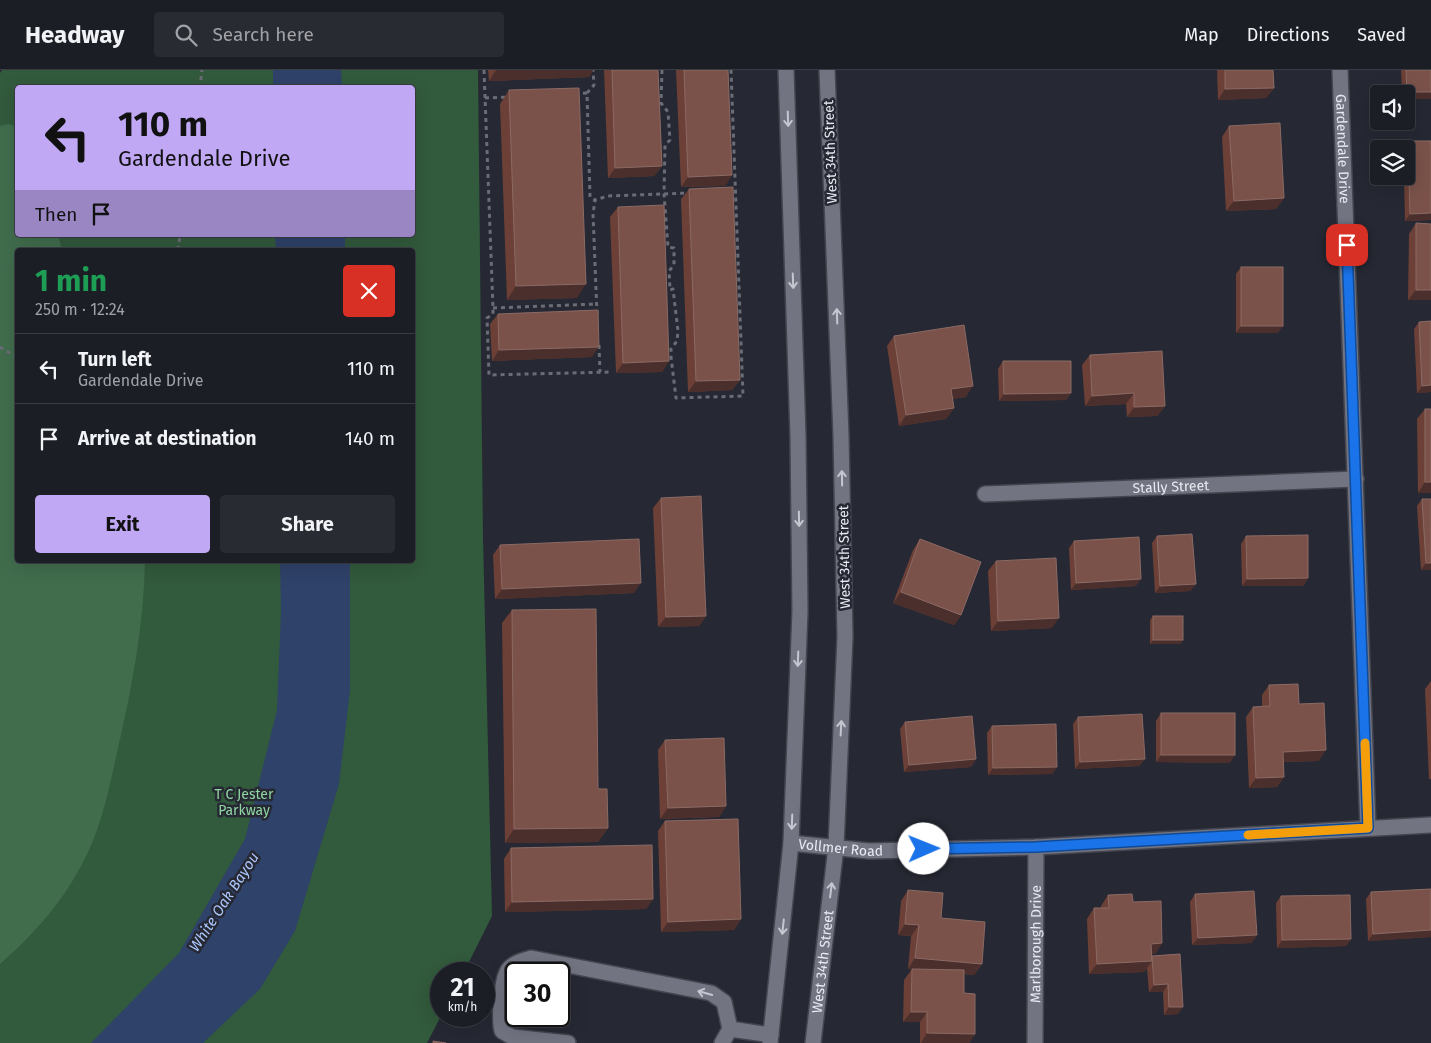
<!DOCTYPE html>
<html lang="en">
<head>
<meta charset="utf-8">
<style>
	body { margin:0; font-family:"Fira Sans",sans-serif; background:#292b32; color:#f1f3f6; height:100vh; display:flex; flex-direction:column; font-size:19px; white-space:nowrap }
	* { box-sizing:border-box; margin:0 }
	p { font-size:16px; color:#a0a2a7 }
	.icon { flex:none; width:28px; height:28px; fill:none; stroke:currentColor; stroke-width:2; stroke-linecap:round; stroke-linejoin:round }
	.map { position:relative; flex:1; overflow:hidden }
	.side { position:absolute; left:15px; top:178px; width:400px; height:315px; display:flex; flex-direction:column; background:#1c1e26; border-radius:5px; box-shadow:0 5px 20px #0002,0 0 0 1px #3a3c43 }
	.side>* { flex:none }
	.guide { position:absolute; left:15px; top:15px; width:400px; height:152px; border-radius:5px; box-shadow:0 5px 20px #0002,0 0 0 1px #3a3c43; background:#c0a8f4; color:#111; overflow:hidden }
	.controls { position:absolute; left:1370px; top:15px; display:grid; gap:10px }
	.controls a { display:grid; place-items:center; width:45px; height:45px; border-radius:5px; background:#1c1e26; box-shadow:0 5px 20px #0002,0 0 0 1px #3a3c43; font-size:25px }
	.speed { position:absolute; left:430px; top:892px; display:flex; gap:10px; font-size:25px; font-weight:700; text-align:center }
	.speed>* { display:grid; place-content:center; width:65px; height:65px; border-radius:50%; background:#1c1e26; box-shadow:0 5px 20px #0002,0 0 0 1px #3a3c43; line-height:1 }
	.speed small { font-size:12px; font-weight:400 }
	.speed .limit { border:2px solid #111; border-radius:8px; background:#fff; color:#111 }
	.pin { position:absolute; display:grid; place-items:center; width:42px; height:42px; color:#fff; margin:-21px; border-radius:10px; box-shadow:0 2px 8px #0006 }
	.me { position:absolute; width:55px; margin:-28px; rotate:89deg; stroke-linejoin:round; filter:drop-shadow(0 0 4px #0008) }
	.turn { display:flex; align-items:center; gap:18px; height:105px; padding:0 20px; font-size:22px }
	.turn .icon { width:65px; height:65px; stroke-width:2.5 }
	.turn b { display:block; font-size:35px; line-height:42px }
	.then { display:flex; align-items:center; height:48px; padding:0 20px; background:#0003; gap:10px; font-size:19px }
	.round { display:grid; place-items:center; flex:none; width:52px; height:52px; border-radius:5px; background:#292b32 }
	.head { display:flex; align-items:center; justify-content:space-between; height:85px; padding:0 20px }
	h1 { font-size:30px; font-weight:700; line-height:38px; color:#1e9e55 }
	.primary-button { display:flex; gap:10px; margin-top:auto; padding:10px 20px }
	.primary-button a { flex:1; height:58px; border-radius:5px; background:#c0a8f4; color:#111; font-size:20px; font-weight:700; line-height:58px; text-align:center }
	.primary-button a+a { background:#292b32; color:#f1f3f6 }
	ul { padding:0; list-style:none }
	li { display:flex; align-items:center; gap:15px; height:70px; padding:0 20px; border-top:1px solid #3a3c43 }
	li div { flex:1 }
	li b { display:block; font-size:19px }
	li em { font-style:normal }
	header { display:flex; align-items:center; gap:30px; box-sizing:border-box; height:70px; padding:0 25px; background:#1c1e26; border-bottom:1px solid #3a3c43 }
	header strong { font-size:24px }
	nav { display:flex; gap:28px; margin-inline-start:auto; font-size:18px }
	.search { width:350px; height:45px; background:#292b32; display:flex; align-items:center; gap:12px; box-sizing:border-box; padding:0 18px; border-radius:5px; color:#a0a2a7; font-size:19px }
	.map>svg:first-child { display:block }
	.green { fill:#325a3c; fill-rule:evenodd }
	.forest { fill:#416d4d }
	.water { fill:#2f4269 }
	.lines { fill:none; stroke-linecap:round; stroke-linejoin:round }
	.lane-casing { stroke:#43454f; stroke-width:18 }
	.street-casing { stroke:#43454f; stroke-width:18 }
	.secondary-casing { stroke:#43454f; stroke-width:18 }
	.path { stroke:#6a6c76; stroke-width:3; stroke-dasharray:4 4; stroke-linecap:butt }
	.lane { stroke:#727482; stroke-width:15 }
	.street { stroke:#727482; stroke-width:15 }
	.secondary { stroke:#727482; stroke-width:15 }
	.wall { fill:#6c4036 }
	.shaded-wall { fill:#4b2f2c }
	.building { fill:#7a524a; stroke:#8b6a65 }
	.oneway { stroke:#c5c7d0 }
	.route-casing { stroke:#114b97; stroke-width:12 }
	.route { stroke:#1a73e8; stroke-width:9 }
	.slow { stroke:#f59e0b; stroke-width:9 }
	.labels { text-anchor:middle; stroke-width:5; stroke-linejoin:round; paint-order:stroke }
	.street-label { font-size:14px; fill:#e8eaf2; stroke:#262833 }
	.park-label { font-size:14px; fill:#90d6a1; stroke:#262833 }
	.water-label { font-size:15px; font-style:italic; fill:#aac6fb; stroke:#262833 }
</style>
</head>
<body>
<header>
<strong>Headway</strong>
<div class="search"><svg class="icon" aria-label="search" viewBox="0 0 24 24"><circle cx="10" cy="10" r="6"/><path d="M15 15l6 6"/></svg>Search here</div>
<nav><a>Map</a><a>Directions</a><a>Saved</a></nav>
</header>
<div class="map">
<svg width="1431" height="973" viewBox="0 0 1431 973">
	<rect width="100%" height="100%" fill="#262833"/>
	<path class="green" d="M2,0H478L483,467L492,846L463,904H441V946L427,973H0V3ZM18,18H412V165H18ZM18,180H412V490H18Z"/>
	<path class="forest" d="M8,54L17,57L18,165H58L62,180H18V490H145C144,554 132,617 118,678C109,719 101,761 80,798C60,835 32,866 0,894V56Z"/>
	<g class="water">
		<path d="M273,0H341L342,17H273Z"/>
		<path d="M275,165H345V180H276Z"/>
		<path d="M280,490H350V620L339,714L295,861L260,919L203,973H91L179,883L245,769L277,640L281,541Z"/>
	</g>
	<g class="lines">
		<defs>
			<g id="lane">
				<path d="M730,959L771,965"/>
				<path d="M568,973L512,967L502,961C499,949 501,914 507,902C511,893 523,891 531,888L711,923L724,932L730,959L722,973"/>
			</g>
			<g id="street">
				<path id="s1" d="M1340,0L1368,758"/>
				<path id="s2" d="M985,424L1356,409"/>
				<path id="s3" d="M791,773L869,781L1036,777L1431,755"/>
				<path id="s4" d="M1035,973L1036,777"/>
			</g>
			<g id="secondary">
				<path d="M770,973L791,773L800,541L798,366L786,0"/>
				<path id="s5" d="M813,973L836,777L845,567L841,366L827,0"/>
			</g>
		</defs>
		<use href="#lane" class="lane-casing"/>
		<use href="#street" class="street-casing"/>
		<use href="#secondary" class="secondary-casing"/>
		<g class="path">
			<path d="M484,0L493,238V244L487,248L489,305L610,302"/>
			<path d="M662,0L661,33L668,42L670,70L665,75L664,124L668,177L674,178V195L669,201L670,220L673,219L678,261L677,271L671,279V287L676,328L743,326L731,0"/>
			<path d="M200,18L202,0"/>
			<path d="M587,23L594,15L593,0"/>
			<path d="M575,24L587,23L590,127L595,130"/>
			<path d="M485,28L509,27"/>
			<path d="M178,180L180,165"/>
			<path d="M493,238L597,234"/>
			<path d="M597,244L593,144L595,130L608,126L689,123"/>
			<path d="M599,275L600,302"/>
			<path d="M0,277L18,288"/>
		</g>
		<use href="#lane" class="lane"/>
		<use href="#street" class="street"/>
		<use href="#secondary" class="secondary"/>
	</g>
	<g class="wall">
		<path d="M488,0H593L589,7L489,11Z"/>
		<path d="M604,0H658L662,96L654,106L608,108Z"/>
		<path d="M676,0H728L732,105L725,116L681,117Z"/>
		<path d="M1217,0H1273L1274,18L1266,28L1218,30Z"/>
		<path d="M1401,0H1431V29H1406V24H1402Z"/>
		<path d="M509,20L577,228L507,230L500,34Z"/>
		<path d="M1229,56L1284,128L1276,139L1226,141L1222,67Z"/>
		<path d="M1408,71L1431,150L1405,151L1404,106H1406V79L1403,78Z"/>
		<path d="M689,119L740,310L732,320L688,322L681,129Z"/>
		<path d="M618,137L669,291L662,302L616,303L610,147Z"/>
		<path d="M1416,153L1431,154V230H1408L1409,164Z"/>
		<path d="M1241,197L1278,263H1236V204Z"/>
		<path d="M498,244L592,287L492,291L490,254Z"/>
		<path d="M1419,252L1431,322L1417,323L1414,259Z"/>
		<path d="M894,266L966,327L952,329L954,338L946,349L899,356L887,276Z"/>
		<path d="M1090,285L1165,336L1157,346L1127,347L1126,334L1085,336L1082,295Z"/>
		<path d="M1003,291L1071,323L1066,330L999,331L998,299Z"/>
		<path d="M1425,339H1431V423H1418L1417,349Z"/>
		<path d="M661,428L706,546L699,556L658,557L653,438Z"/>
		<path d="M1422,429H1431V500H1421L1417,436Z"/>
		<path d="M1157,466L1196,514L1190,521L1155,523L1152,473Z"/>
		<path d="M1246,466L1308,508L1303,516H1242L1241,474Z"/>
		<path d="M920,469L961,545L954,555L893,533L913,480Z"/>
		<path d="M1074,471L1136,516L1071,520L1069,478Z"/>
		<path d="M500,475L634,523L495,529L493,485Z"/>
		<path d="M996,491L1052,558L991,561L988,501Z"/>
		<path d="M512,540L598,719L608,758L598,772L505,773L502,553Z"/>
		<path d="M1153,546L1183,570L1180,574H1150V550Z"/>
		<path d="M1431,611V709H1429L1425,619Z"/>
		<path d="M1269,615L1299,634L1319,691L1284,692V707L1277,717L1249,718L1246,647L1253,637L1262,636V625Z"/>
		<path d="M1161,643L1230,693L1156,692V651Z"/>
		<path d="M1078,647L1145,689L1139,696L1075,699L1073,654Z"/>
		<path d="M905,652L976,689L971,697L904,702L900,659Z"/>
		<path d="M992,656L1057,697L1052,704L988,705L987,663Z"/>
		<path d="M665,670L726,736L719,747L660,749L658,680Z"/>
		<path d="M665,751L741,849L734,860L661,862L658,761Z"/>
		<path d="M511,778L653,829L646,839L505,842L504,789Z"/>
		<path d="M1431,819V867L1368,871L1366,829L1371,822Z"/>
		<path d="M908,820L941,848L982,894L974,905L964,904V923L975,964L969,973H920V952H903L904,910L912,899H915H908L911,866L898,865L901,831Z"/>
		<path d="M1195,824L1252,873L1192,875L1190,832Z"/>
		<path d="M1108,825L1133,832L1162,873L1155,884H1152V886L1180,884L1178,944L1164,945L1163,922H1149L1147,898L1144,902L1089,904L1087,849L1094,838H1101V836Z"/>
		<path d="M1281,826L1351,869L1346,876L1277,878L1276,833Z"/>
	</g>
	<g class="shaded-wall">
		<path d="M496,0H593L589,7L489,11Z"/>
		<path d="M1274,18L1266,28L1218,30L1225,19Z"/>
		<path d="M1407,22H1431V29H1406V24Z"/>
		<path d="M662,96L654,106L608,108L615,98Z"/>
		<path d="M732,105L725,116L681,117L688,107Z"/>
		<path d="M1284,128L1276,139L1226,141L1234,131Z"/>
		<path d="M1431,143V150L1405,151L1410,144Z"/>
		<path d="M586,214L577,228L507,230L516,216Z"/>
		<path d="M1416,220H1431V230H1408Z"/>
		<path d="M1241,256H1283L1278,263H1236Z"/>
		<path d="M599,277L592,287L492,291L499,280Z"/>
		<path d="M669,291L662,302L616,303L623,293Z"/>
		<path d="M740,310L732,320L688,322L696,311Z"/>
		<path d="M1431,315V322L1417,323L1422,316Z"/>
		<path d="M973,316L966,327L943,330L951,319Z"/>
		<path d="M1071,323L1066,330L999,331L1004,324Z"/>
		<path d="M1134,323L1126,334L1085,336L1092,326Z"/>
		<path d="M1165,336L1157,346L1127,347L1134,337Z"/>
		<path d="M954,338L946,349L899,356L906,345Z"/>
		<path d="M1425,412H1431V423H1418Z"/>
		<path d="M1426,493H1431V500H1421Z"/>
		<path d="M1308,508L1303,516H1242L1247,509Z"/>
		<path d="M1141,509L1136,516L1071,520L1076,513Z"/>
		<path d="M641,513L634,523L495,529L502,519Z"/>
		<path d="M1196,514L1190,521L1155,523L1160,516Z"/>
		<path d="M901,522L961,545L954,555L893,533Z"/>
		<path d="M706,546L699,556L658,557L666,547Z"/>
		<path d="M1059,548L1052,558L991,561L998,551Z"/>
		<path d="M1153,570H1183L1180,574H1150Z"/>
		<path d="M1326,680L1319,691L1276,692L1283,682Z"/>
		<path d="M1161,685H1235L1230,693L1156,692Z"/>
		<path d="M976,689L971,697L904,702L909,695Z"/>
		<path d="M1145,689L1139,696L1075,699L1080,692Z"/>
		<path d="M1057,697L1052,704L988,705L993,698Z"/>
		<path d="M1284,707L1277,717L1249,718L1256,708Z"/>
		<path d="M726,736L719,747L660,749L668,738Z"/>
		<path d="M608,758L598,772L505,773L514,759Z"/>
		<path d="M653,829L646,839L505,842L512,832Z"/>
		<path d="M741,849L734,860L661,862L668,852Z"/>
		<path d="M905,854L919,855L911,866L898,865Z"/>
		<path d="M1431,860V867L1368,871L1373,864Z"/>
		<path d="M1257,865L1252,873L1192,875L1198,868Z"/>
		<path d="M1351,869L1346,876L1277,878L1282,870Z"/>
		<path d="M1162,873L1155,884H1144L1151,874Z"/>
		<path d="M915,888L982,894L974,905L908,899Z"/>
		<path d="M1152,891L1144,902L1089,904L1097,894Z"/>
		<path d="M1168,914L1163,922H1149L1154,915Z"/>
		<path d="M1169,937H1183L1178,944L1164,945Z"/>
		<path d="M911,942H927L920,952H903Z"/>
		<path d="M927,963L975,964L969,973H921Z"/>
	</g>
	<g class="building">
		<path d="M612,0H658L662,96L615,98Z"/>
		<path d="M684,0H728L732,105L688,107Z"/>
		<path d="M1225,0H1273L1274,18L1225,19Z"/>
		<path d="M1406,0H1431V22H1407Z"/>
		<path d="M579,18L586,214L516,216L509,20Z"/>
		<path d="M1280,53L1284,128L1234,131L1229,56Z"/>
		<path d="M1408,71H1431V143L1410,144Z"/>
		<path d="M733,117L740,310L696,311L689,119Z"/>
		<path d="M664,135L669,291L623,293L618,137Z"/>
		<path d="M1416,153L1431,154V220H1416Z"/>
		<rect x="1241" y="197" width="42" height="59"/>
		<path d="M598,240L599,277L499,280L498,244Z"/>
		<path d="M1431,251V315L1422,316L1419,252Z"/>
		<path d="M964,255L973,316L951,319L954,338L906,345L894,266Z"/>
		<path d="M1162,281L1165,336L1134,337V323L1092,326L1090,285Z"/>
		<path d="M1003,291H1071V323L1004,324Z"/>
		<rect x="1425" y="339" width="6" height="73"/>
		<path d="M701,426L706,546L666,547L661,428Z"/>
		<path d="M1422,429H1431V493H1426Z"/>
		<path d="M1192,464L1196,514L1160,516L1157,466Z"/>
		<path d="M1308,465V508L1247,509L1246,466Z"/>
		<path d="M1139,467L1141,509L1076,513L1074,471Z"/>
		<path d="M639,469L641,513L502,519L500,475Z"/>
		<path d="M920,469L981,492L961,545L901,522Z"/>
		<path d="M1056,488L1059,548L998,551L996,491Z"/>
		<path d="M596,539L598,719H607L608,758L514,759L512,540Z"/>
		<rect x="1153" y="546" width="30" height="24"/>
		<path d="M1298,614L1299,634L1324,633L1326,680L1283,682L1284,707L1256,708L1253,637L1270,636L1269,615Z"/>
		<rect x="1161" y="643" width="74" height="42"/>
		<path d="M1142,644L1145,689L1080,692L1078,647Z"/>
		<path d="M972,646L976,689L909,695L905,652Z"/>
		<path d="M1056,654L1057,697L993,698L992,656Z"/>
		<path d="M724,668L726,736L668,738L665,670Z"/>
		<path d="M738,749L741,849L668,852L665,751Z"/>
		<path d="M652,775L653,829L512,832L511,778Z"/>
		<path d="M1431,819V860L1373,864L1371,822Z"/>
		<path d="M908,820L943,823L941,848L985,852L982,894L915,888L919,855L905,854Z"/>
		<path d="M1254,821L1257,865L1198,868L1195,824Z"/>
		<path d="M1132,824L1133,832L1161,831L1162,873L1151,874L1152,891L1097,894L1094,838H1109L1108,825Z"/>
		<path d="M1350,825L1351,869L1282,870L1281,826Z"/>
		<path d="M1180,884L1183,937H1169L1168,914L1154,915L1152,886Z"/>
		<path d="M912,899L964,900V923L975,924V964L927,963V942H911Z"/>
		<path d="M433,971L446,973H433Z"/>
	</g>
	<defs><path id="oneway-shaft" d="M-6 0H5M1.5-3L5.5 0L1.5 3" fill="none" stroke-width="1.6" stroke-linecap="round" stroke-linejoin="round" transform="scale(1.25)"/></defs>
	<g class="oneway">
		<use href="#oneway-shaft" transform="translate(788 49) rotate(88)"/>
		<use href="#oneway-shaft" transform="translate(793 211) rotate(88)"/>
		<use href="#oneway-shaft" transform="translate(837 246) rotate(-92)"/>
		<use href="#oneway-shaft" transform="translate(842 408) rotate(-91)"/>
		<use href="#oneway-shaft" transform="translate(799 449) rotate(89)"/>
		<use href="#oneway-shaft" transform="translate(798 589) rotate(92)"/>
		<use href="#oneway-shaft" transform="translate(841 658) rotate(-87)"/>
		<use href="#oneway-shaft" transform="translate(792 752) rotate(92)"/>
		<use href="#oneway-shaft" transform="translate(831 820) rotate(-83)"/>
		<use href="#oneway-shaft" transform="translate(783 857) rotate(96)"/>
		<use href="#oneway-shaft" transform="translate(705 923) rotate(-164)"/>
	</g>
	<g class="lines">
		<defs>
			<path id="route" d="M924,779L1036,777L1368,758L1347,175"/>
		</defs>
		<use href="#route" class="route-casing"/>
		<use href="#route" class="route"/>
		<path class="slow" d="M1248,765L1368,758L1365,673"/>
	</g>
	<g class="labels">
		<g class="street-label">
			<text dy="5" stroke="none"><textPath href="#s1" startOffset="79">Gardendale Drive</textPath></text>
			<text transform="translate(830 82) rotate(-92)" y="5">West 34th Street</text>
			<text dy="5" stroke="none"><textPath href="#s2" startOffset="186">Stally Street</textPath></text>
			<text transform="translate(844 487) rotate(-91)" y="5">West 34th Street</text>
			<text dy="5" stroke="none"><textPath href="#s3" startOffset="50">Vollmer Road</textPath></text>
			<text dy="5" stroke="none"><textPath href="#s4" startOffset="99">Marlborough Drive</textPath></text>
			<text dy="5" stroke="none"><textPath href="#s5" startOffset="82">West 34th Street</textPath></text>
		</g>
		<g class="park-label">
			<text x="244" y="729">T C Jester<tspan x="244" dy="16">Parkway</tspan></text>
		</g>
		<g class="water-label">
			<text transform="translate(224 832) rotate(-57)" y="5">White Oak Bayou</text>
		</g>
	</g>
</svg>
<div class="controls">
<a><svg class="icon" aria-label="sound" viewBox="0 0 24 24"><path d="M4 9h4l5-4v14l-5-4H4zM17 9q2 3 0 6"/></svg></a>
<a><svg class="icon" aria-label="layers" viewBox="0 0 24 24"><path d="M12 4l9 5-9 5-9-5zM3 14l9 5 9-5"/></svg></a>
</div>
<div class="speed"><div>21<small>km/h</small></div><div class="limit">30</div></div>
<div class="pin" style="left:1347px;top:175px;background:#d93025"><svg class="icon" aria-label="arrive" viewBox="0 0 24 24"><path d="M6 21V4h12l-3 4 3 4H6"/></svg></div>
<svg class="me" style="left:924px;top:779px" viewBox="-20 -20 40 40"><circle r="19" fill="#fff"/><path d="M0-13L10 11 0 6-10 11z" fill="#1a73e8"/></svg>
<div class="guide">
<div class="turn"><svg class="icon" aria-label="left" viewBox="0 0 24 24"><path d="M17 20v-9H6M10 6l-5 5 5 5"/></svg><div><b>110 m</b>Gardendale Drive</div></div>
<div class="then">Then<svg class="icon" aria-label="arrive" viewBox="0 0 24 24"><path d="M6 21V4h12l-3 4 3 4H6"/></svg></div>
</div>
<section class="side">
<div class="head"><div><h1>1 min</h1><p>250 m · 12:24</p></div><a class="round" style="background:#d93025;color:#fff"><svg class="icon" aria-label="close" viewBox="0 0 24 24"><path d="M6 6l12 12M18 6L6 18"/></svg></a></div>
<ul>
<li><svg class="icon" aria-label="left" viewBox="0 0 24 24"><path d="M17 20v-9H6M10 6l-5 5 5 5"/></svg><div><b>Turn left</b><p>Gardendale Drive</p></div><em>110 m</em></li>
<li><svg class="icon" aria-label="arrive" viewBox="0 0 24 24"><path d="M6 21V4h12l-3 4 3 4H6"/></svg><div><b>Arrive at destination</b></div><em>140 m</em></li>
</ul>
<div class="primary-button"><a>Exit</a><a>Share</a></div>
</section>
</div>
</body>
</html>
